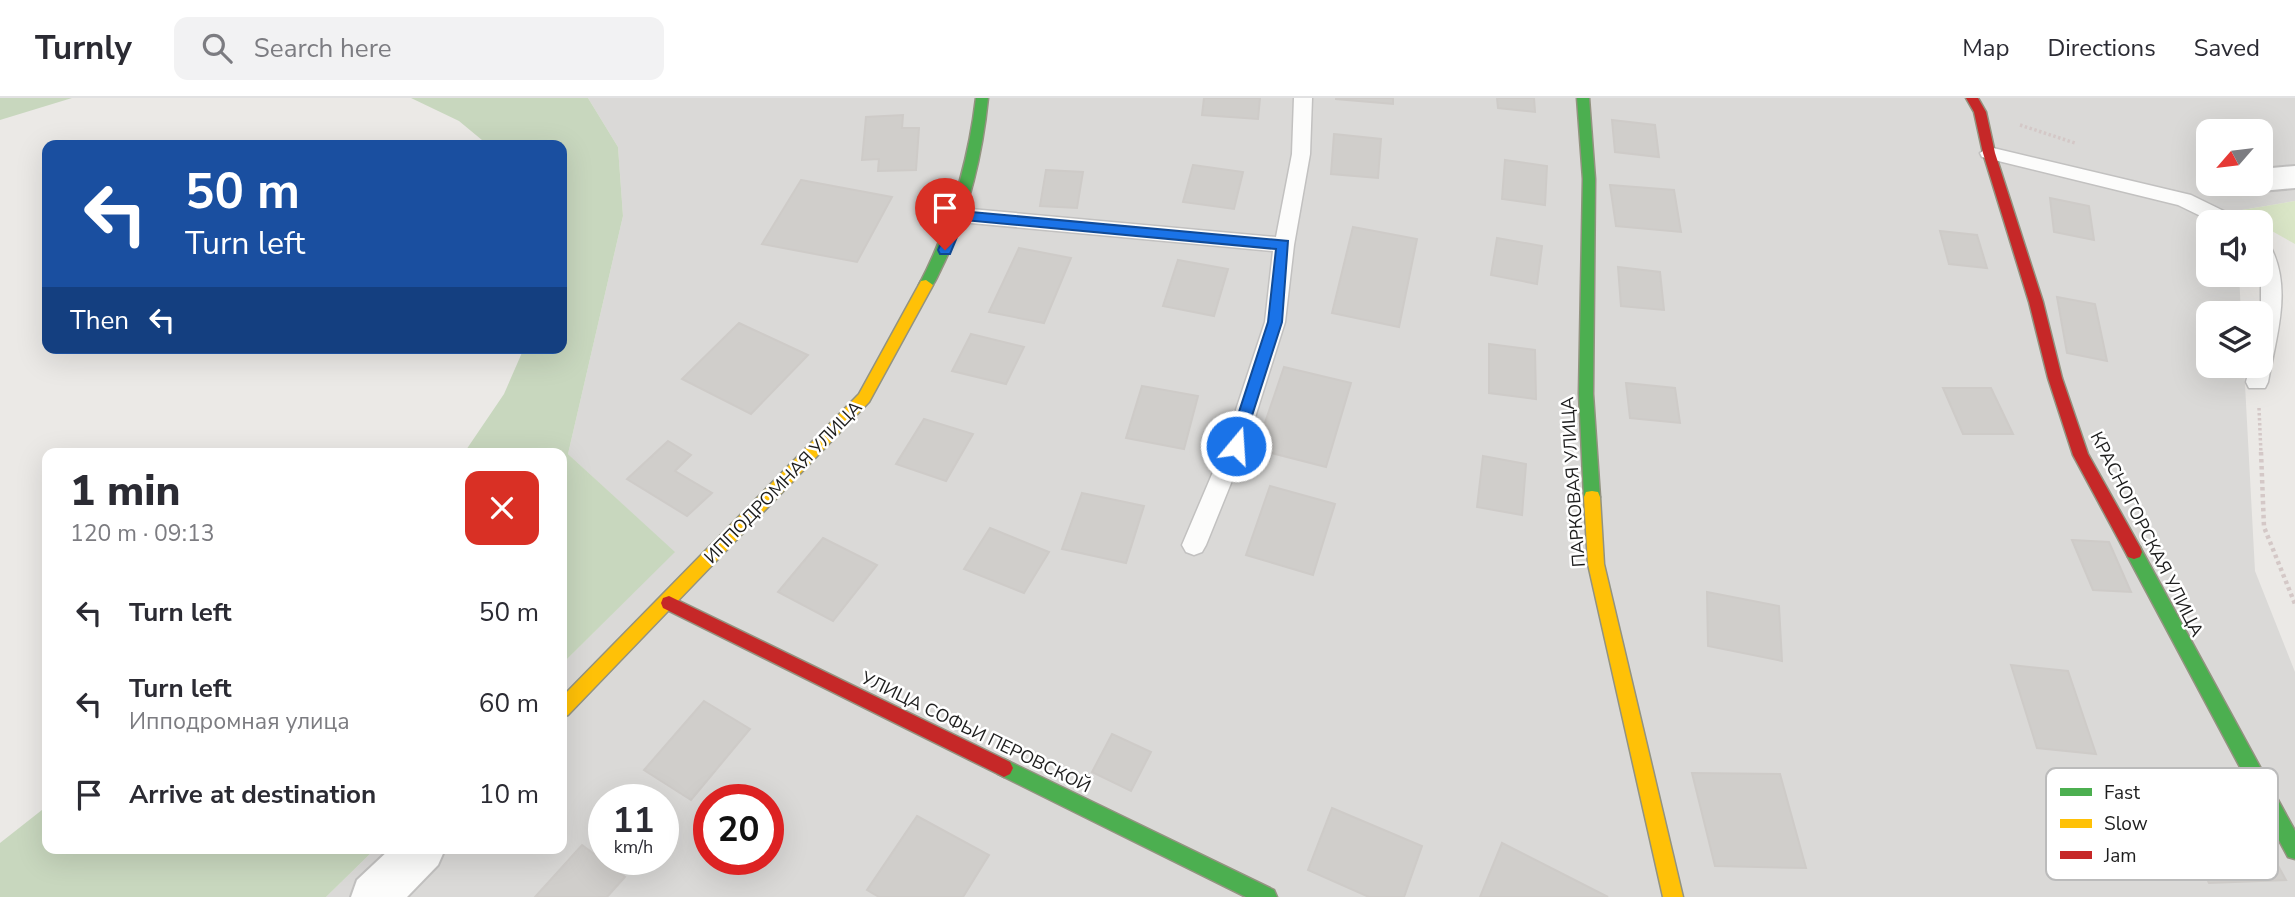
<!DOCTYPE html>
<html lang="en">
<head>
<meta charset="utf-8">
<style>
	body { margin:0; font-family:"Nunito Sans",sans-serif; background:#f2f2f3; color:#2b2b33; height:100vh; display:flex; flex-direction:column; font-size:26px; white-space:nowrap }
	* { box-sizing:border-box; margin:0 }
	p { font-size:23px; color:#7c7c81 }
	.icon { flex:none; width:38px; height:38px; fill:none; stroke:currentColor; stroke-width:2; stroke-linecap:round; stroke-linejoin:round }
	.map { position:relative; flex:1; overflow:hidden }
	.details { position:absolute; left:42px; top:350px; width:525px; height:406px; display:flex; flex-direction:column; background:#fff; border-radius:14px; box-shadow:0 7px 28px #0002 }
	.details>* { flex:none }
	.banner { position:absolute; left:42px; top:42px; width:525px; height:214px; border-radius:14px; box-shadow:0 7px 28px #0002; background:#1a4fa0; color:#fff; overflow:hidden }
	.needle { width:46px; rotate:242deg }
	.fabs { position:absolute; left:2196px; top:21px; display:grid; gap:14px }
	.fabs a { display:grid; place-items:center; width:77px; height:77px; border-radius:14px; background:#fff; box-shadow:0 7px 28px #0002; font-size:35px }
	.speed { position:absolute; left:588px; top:686px; display:flex; gap:14px; font-size:35px; font-weight:700; text-align:center }
	.speed>* { display:grid; place-content:center; width:91px; height:91px; border-radius:50%; background:#fff; box-shadow:0 7px 28px #0002; line-height:1 }
	.speed small { font-size:18px; font-weight:400 }
	.speed .limit { border:10px solid #d22; background:#fff; color:#111 }
	.pin { position:absolute; display:grid; place-items:center; width:60px; height:60px; color:#fff; margin:-72px -30px; border-radius:50% 50% 50% 0; rotate:-45deg; box-shadow:0 0 7px #0007 }
	.pin .icon { rotate:45deg }
	.me { position:absolute; width:77px; margin:-38px; rotate:18deg; stroke-linejoin:round; filter:drop-shadow(0 0 5px #0008) }
	.turn { display:flex; align-items:center; gap:24px; height:147px; padding:0 28px; font-size:32px }
	.turn .icon { width:91px; height:91px; stroke-width:2.5 }
	.turn b { display:block; font-size:49px; line-height:60px }
	.then { display:flex; align-items:center; height:66px; padding:0 28px; background:#0003; gap:14px; font-size:26px }
	.round { display:grid; place-items:center; flex:none; width:74px; height:74px; border-radius:14px; background:#f2f2f3 }
	.headline { display:flex; align-items:center; justify-content:space-between; height:119px; padding:0 28px }
	h1 { font-size:42px; font-weight:800; line-height:52px }
	ul { padding:0; list-style:none }
	li { display:flex; align-items:center; gap:21px; height:91px; padding:0 28px }
	li div { flex:1 }
	li b { display:block; font-size:26px }
	li em { font-style:normal }
	header { display:flex; align-items:center; gap:42px; box-sizing:border-box; height:98px; padding:0 35px; background:#fff; border-bottom:2px solid #e1e1e2 }
	header strong { font-size:33px }
	nav { display:flex; gap:38px; margin-inline-start:auto; font-size:24px }
	.search { width:490px; height:63px; background:#f2f2f3; display:flex; align-items:center; gap:18px; box-sizing:border-box; padding:0 24px; border-radius:14px; color:#7c7c81; font-size:26px }
	.map>svg:first-child { display:block }
	.residential { fill:#dad9d7; fill-rule:evenodd }
	.grass { fill:#dae6c7 }
	.forest { fill:#c8d7be }
	.building { fill:#d0cecb; stroke:#cecbc8; stroke-width:2 }
	.lines { fill:none; stroke-linecap:round; stroke-linejoin:round }
	.lane-casing { stroke:#c2c1c0; stroke-width:3 }
	.street-casing { stroke:#c2c1c0; stroke-width:4 }
	.fast-casing { stroke:#939380; stroke-width:3 }
	.slow-casing { stroke:#939380; stroke-width:3 }
	.jam-casing { stroke:#939380; stroke-width:3 }
	.path-far1 { stroke:#d4c8c7; stroke-width:3.5; stroke-dasharray:2.5 2.5; stroke-linecap:butt }
	.path { stroke:#d4c8c7; stroke-width:4.5; stroke-dasharray:3.5 3.5; stroke-linecap:butt }
	.lane { fill:#fcfcfb; fill-rule:evenodd }
	.street { fill:#fcfcfb; fill-rule:evenodd }
	.fast { fill:#4caf50; fill-rule:evenodd }
	.slow { fill:#ffc107; fill-rule:evenodd }
	.jam { fill:#c62828; fill-rule:evenodd }
	.route { fill:#1a73e8; stroke:#114b97; stroke-width:2 }
	.labels { text-anchor:middle; stroke-width:5; stroke-linejoin:round; paint-order:stroke }
	.street-label { font-size:18px; fill:#1d1d1d; stroke:#fff }
	.key { fill:#fff; stroke:#bbb; stroke-width:2 }
	.key-label { font-size:19px; fill:#1d1d1d }
</style>
</head>
<body>
<header>
<strong>Turnly</strong>
<div class="search"><svg class="icon" aria-label="search" viewBox="0 0 24 24"><circle cx="10" cy="10" r="6"/><path d="M15 15l6 6"/></svg>Search here</div>
<nav><a>Map</a><a>Directions</a><a>Saved</a></nav>
</header>
<div class="map">
<svg width="2295" height="799" viewBox="0 0 2295 799">
	<rect width="100%" height="100%" fill="#ebe9e6"/>
	<path class="residential" d="M588,0H2295V103L2236,113V124H2208V177H2239L2241,215H2208V268H2244L2255,473L2295,574V799H326L375,751H562V566L674,454L568,356L623,118L618,49ZM2208,33H2261V86H2208ZM604,702H663V761H604ZM709,702H768V761H709Z"/>
	<path class="grass" d="M2295,103V146L2261,127V124L2236,113Z"/>
	<g class="forest">
		<path d="M0,0H72L0,22Z"/>
		<path d="M411,0H588L618,49L623,118L568,356L675,454L562,566V355H464L504,296L524,250H562V47H488L459,23Z"/>
		<path d="M47,708V751H375L326,799H0V745Z"/>
	</g>
	<g class="building">
		<path d="M1204,0H1260L1258,21L1202,17Z"/>
		<path d="M1336,0H1393V6L1336,1Z"/>
		<path d="M1497,0H1534L1535,14L1498,10Z"/>
		<path d="M903,17L902,30H919L916,72L878,73L879,61L862,62L866,19Z"/>
		<path d="M1612,22L1655,27L1659,59L1615,54Z"/>
		<path d="M1334,36L1381,41L1378,80L1331,76Z"/>
		<path d="M1505,62L1547,68L1545,107L1502,101Z"/>
		<path d="M1193,67L1243,74L1234,111L1183,104Z"/>
		<path d="M1046,72L1083,74L1077,110L1040,108Z"/>
		<path d="M801,82L892,99L857,164L762,146Z"/>
		<path d="M1610,87L1674,92L1681,134L1616,128Z"/>
		<path d="M2050,100L2089,108L2094,142L2054,134Z"/>
		<path d="M1353,129L1417,141L1399,229L1332,215Z"/>
		<path d="M1940,133L1977,137L1987,170L1949,166Z"/>
		<path d="M1497,140L1542,148L1537,186L1491,177Z"/>
		<path d="M1019,150L1071,160L1044,225L989,214Z"/>
		<path d="M1178,162L1228,171L1214,218L1163,208Z"/>
		<path d="M1618,169L1660,174L1664,212L1621,208Z"/>
		<path d="M2057,199L2095,206L2107,263L2067,255Z"/>
		<path d="M739,225L808,257L751,316L682,281Z"/>
		<path d="M971,236L1024,249L1006,286L952,273Z"/>
		<path d="M1489,246L1535,252L1536,301L1489,295Z"/>
		<path d="M1284,269L1351,285L1326,369L1256,351Z"/>
		<path d="M1626,285L1675,290L1680,325L1630,320Z"/>
		<path d="M1142,288L1198,298L1184,351L1126,340Z"/>
		<path d="M1943,290H1991L2013,336H1963Z"/>
		<path d="M924,321L973,336L946,383L896,366Z"/>
		<path d="M668,343L691,357L675,373L712,395L687,418L627,381Z"/>
		<path d="M1483,358L1526,366L1522,417L1477,409Z"/>
		<path d="M1270,388L1335,406L1313,477L1246,457Z"/>
		<path d="M1082,395L1144,408L1126,465L1062,451Z"/>
		<path d="M990,430L1049,454L1024,495L964,471Z"/>
		<path d="M823,440L877,467L833,523L778,494Z"/>
		<path d="M2072,442L2109,444L2131,494L2093,492Z"/>
		<path d="M1707,494L1779,508L1782,563L1708,548Z"/>
		<path d="M2011,567L2068,573L2096,656L2037,650Z"/>
		<path d="M704,603L750,631L691,702L644,672Z"/>
		<path d="M1112,636L1151,654L1131,693L1092,674Z"/>
		<path d="M1692,675L1780,676L1806,770L1715,768Z"/>
		<path d="M1332,710L1422,748L1404,799H1369L1308,772Z"/>
		<path d="M917,718L989,757L963,799H879L867,792Z"/>
		<path d="M2261,737L2286,782L2209,785L2186,739Z"/>
		<path d="M1502,745L1608,799H1480Z"/>
		<path d="M582,747L625,779L607,799H535Z"/>
	</g>
	<g class="lines">
		<defs>
			<g id="lane">
				<path d="M1294,0H1312L1310,56L1294,147L1285,224L1246,348L1206,447L1202,454L1194,457L1186,454L1182,447L1224,348L1265,224L1273,153L960,124L950,117L960,110L1276,139L1292,56Z"/>
				<path d="M1989,49L2191,97L2236,119L2239,124H2213L2178,107L1982,59L1980,55Z"/>
				<path d="M2261,142L2268,144C2294,188 2276,238 2268,284L2265,290H2249L2246,284L2250,268H2261Z"/>
			</g>
			<g id="street">
				<path d="M2295,68V90L2261,93L2247,86H2261V71Z"/>
				<path d="M390,751H445L438,767L407,799H351L357,782Z"/>
			</g>
			<g id="fast">
				<path d="M976,0H988C982,60 968,117 941,171C937,179 934,189 926,192L919,187C950,127 968,67 976,0Z"/>
				<path d="M1577,0H1589L1595,81L1593,296L1600,399L1598,404H1586L1584,399L1579,296L1583,81Z"/>
				<path d="M2134,447L2140,449L2295,733V761L2288,759L2128,459L2126,454L2128,449Z"/>
				<path d="M1004,661L1274,792L1277,799H1246L998,676L995,670L998,664Z"/>
			</g>
			<g id="slow">
				<path d="M926,182L933,187L869,304L568,617L562,619V599L859,296L921,183Z"/>
				<path d="M1592,393L1598,394L1600,399L1604,466L1683,799H1663L1588,466L1584,399L1586,394Z"/>
			</g>
			<g id="jam">
				<path d="M1966,0H1978L1986,14L1995,55L2043,204L2062,280L2088,356L2140,449L2142,454L2140,459L2134,461L2128,459L2073,357L2048,280L2029,204L1983,55L1974,14Z"/>
				<path d="M669,498L1010,664L1013,670L1010,676L1004,679L998,676L663,510L661,505L663,500Z"/>
			</g>
		</defs>
		<use href="#lane" class="lane-casing"/>
		<use href="#street" class="street-casing"/>
		<use href="#fast" class="fast-casing"/>
		<use href="#slow" class="slow-casing"/>
		<use href="#jam" class="jam-casing"/>
		<g class="path-far1">
			<path d="M2020,27L2075,45"/>
			<path d="M2259,310L2261,356"/>
		</g>
		<path class="path" d="M2261,354L2264,429L2295,506"/>
		<use href="#lane" class="lane"/>
		<use href="#street" class="street"/>
		<use href="#fast" class="fast"/>
		<use href="#slow" class="slow"/>
		<use href="#jam" class="jam"/>
	</g>
	<path class="route" d="M960,113L1288,143L1282,224L1241,352L1236,354L1228,348L1268,224L1276,151L964,122L950,156H940L938,152L953,117Z"/>
	<g class="labels">
		<g class="street-label">
			<text transform="translate(783 384) rotate(-46)" y="6">ИППОДРОМНАЯ УЛИЦА</text>
			<text transform="translate(1573 384) rotate(-94)" y="6">ПАРКОВАЯ УЛИЦА</text>
			<text transform="translate(2147 436) rotate(63)" y="6">КРАСНОГОРСКАЯ УЛИЦА</text>
			<text transform="translate(976 634) rotate(26)" y="6">УЛИЦА СОФЬИ ПЕРОВСКОЙ</text>
		</g>
	</g>
	<rect x="2046" y="670" width="232" height="112" rx="10" class="key"/>
	<rect x="2060" y="690" width="32" height="8" fill="#4caf50"/>
	<rect x="2060" y="721" width="32" height="9" fill="#ffc107"/>
	<rect x="2060" y="753" width="32" height="8" fill="#c62828"/>
	<g class="key-label">
		<text x="2104" y="701">Fast</text>
		<text x="2104" y="732">Slow</text>
		<text x="2104" y="764">Jam</text>
	</g>
</svg>
<div class="fabs">
<a><svg class="needle" viewBox="-14 -14 28 28"><path d="M0-13l5 13h-10z" fill="#e53935"/><path d="M0 13l5-13h-10z" fill="#7c7c81"/></svg></a>
<a><svg class="icon" aria-label="sound" viewBox="0 0 24 24"><path d="M4 9h4l5-4v14l-5-4H4zM17 9q2 3 0 6"/></svg></a>
<a><svg class="icon" aria-label="layers" viewBox="0 0 24 24"><path d="M12 4l9 5-9 5-9-5zM3 14l9 5 9-5"/></svg></a>
</div>
<div class="speed"><div>11<small>km/h</small></div><div class="limit">20</div></div>
<div class="pin" style="left:945px;top:152px;background:#d93025"><svg class="icon" aria-label="arrive" viewBox="0 0 24 24"><path d="M6 21V4h12l-3 4 3 4H6"/></svg></div>
<svg class="me" style="left:1236px;top:348px" viewBox="-20 -20 40 40"><circle r="17" fill="#1a73e8" stroke="#fff" stroke-width="3"/><path d="M0-11L8 9 0 5-8 9z" fill="#fff"/></svg>
<div class="banner">
<div class="turn"><svg class="icon" aria-label="left" viewBox="0 0 24 24"><path d="M17 20v-9H6M10 6l-5 5 5 5"/></svg><div><b>50 m</b>Turn left</div></div>
<div class="then">Then<svg class="icon" aria-label="left" viewBox="0 0 24 24"><path d="M17 20v-9H6M10 6l-5 5 5 5"/></svg></div>
</div>
<section class="details">
<div class="headline"><div><h1>1 min</h1><p>120 m · 09:13</p></div><a class="round" style="background:#d93025;color:#fff"><svg class="icon" aria-label="close" viewBox="0 0 24 24"><path d="M6 6l12 12M18 6L6 18"/></svg></a></div>
<ul>
<li><svg class="icon" aria-label="left" viewBox="0 0 24 24"><path d="M17 20v-9H6M10 6l-5 5 5 5"/></svg><div><b>Turn left</b></div><em>50 m</em></li>
<li><svg class="icon" aria-label="left" viewBox="0 0 24 24"><path d="M17 20v-9H6M10 6l-5 5 5 5"/></svg><div><b>Turn left</b><p>Ипподромная улица</p></div><em>60 m</em></li>
<li><svg class="icon" aria-label="arrive" viewBox="0 0 24 24"><path d="M6 21V4h12l-3 4 3 4H6"/></svg><div><b>Arrive at destination</b></div><em>10 m</em></li>
</ul>
</section>
</div>
</body>
</html>
